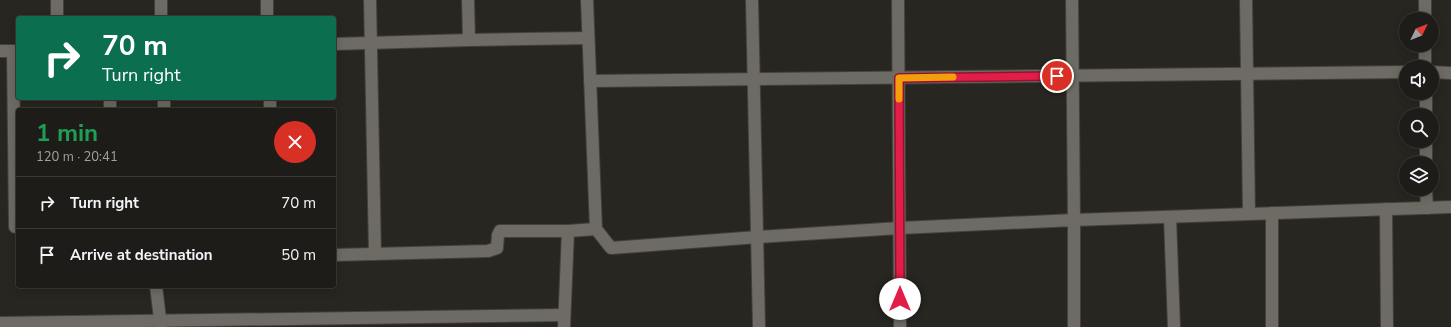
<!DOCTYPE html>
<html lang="en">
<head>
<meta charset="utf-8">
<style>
	body { margin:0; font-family:"Nunito Sans",sans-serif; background:#262521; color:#f1f3f6; height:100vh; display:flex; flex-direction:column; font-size:15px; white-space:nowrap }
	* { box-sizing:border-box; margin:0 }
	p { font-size:13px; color:#a1a1a2 }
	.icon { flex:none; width:22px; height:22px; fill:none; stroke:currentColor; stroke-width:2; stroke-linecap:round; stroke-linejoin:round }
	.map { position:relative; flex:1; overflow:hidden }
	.drawer { position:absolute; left:16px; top:108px; width:320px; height:180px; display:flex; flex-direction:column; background:#1e1c18; border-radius:4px; box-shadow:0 2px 10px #0003,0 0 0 1px #3c3a37 }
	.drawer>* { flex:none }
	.top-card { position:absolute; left:16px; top:16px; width:320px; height:84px; border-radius:4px; box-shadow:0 2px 10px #0003,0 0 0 1px #3c3a37; background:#0b6e4f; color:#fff; overflow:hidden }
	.needle { width:26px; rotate:47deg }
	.fabs { position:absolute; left:1399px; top:12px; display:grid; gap:8px }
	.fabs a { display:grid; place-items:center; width:40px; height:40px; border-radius:50%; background:#1e1c18; box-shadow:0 2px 10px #0003,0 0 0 1px #3c3a37; font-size:20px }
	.pin { position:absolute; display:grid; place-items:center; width:34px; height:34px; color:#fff; margin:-17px; border:2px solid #fff; border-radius:50%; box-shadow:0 1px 4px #0007 }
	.me { position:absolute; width:44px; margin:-22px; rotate:0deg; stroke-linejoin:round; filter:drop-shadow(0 0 3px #0008) }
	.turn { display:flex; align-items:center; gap:14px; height:84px; padding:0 20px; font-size:18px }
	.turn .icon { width:52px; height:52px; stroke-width:2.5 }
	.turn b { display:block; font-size:28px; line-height:34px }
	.round { display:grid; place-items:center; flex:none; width:42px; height:42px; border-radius:21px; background:#262521 }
	.summary { display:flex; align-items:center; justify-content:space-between; height:68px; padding:0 20px }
	h1 { font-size:24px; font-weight:700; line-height:30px; color:#1e9e55 }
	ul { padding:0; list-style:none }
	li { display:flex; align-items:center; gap:12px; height:52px; padding:0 20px; border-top:1px solid #3c3a37 }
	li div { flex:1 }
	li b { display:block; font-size:15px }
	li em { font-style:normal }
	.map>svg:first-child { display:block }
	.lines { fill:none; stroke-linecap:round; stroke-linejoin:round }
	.minor-casing { stroke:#43413c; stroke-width:14 }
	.minor { stroke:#6d6b63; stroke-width:12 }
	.route-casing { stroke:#92132f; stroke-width:10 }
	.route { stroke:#e11d48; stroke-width:7 }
	.slow { stroke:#f59e0b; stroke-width:7 }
</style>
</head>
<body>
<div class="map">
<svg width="1451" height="327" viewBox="0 0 1451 327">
	<rect width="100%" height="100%" fill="#282620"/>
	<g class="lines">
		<defs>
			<g id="minor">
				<path d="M161,0V18"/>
				<path d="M267,0V18"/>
				<path d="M370,0L375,254"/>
				<path d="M468,0L469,40"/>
				<path d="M587,0L596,229L611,248L758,237L900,228L1074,220V327"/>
				<path d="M752,0L759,327"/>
				<path d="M898,0L900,327"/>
				<path d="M1072,0L1074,220L1451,207"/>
				<path d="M1246,0L1249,214"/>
				<path d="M1425,0V19"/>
				<path d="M57,18V0"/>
				<path d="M334,44L469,40L588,38"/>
				<path d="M1425,45V67"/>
				<path d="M0,51H18"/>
				<path d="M13,51L15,227"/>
				<path d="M1432,72L1451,73"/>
				<path d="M590,81L1406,72"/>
				<path d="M1426,93V115"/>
				<path d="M110,98V110"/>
				<path d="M164,98V110"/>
				<path d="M270,98V110"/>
				<path d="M1426,141V163"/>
				<path d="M1426,189L1427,208"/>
				<path d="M1386,209L1387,327"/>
				<path d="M1170,217L1174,327"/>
				<path d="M334,255L488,251L497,248L498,235L500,231H568"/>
				<path d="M156,286L161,327"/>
				<path d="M0,323L564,315"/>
				<path d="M564,327L568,231L596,229"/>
				<path d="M1272,327V213"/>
			</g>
		</defs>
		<use href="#minor" class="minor-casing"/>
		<use href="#minor" class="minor"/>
	</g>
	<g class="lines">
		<defs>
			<path id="route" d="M900,299L899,78L1057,76"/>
		</defs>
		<use href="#route" class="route-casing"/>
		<use href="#route" class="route"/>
		<path class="slow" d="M899,99V78L953,77"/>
	</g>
</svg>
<div class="fabs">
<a><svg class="needle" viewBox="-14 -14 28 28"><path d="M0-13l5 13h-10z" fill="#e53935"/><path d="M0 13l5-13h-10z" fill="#a1a1a2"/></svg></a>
<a><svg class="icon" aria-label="sound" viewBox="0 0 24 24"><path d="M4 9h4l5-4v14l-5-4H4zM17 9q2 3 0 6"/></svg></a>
<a><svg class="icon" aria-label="search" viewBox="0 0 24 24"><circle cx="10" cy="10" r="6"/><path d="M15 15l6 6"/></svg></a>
<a><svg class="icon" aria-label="layers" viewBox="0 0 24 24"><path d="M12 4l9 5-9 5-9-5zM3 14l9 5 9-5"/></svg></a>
</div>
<div class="pin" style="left:1057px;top:76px;background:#d93025"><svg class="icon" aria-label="arrive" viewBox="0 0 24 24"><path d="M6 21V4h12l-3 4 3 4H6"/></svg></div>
<svg class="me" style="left:900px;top:299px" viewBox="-20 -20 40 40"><circle r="19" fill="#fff"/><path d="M0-13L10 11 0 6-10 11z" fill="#e11d48"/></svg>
<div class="top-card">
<div class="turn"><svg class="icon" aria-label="right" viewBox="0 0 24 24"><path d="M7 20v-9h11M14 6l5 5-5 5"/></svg><div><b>70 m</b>Turn right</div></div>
</div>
<section class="drawer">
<div class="summary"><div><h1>1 min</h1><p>120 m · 20:41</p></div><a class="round" style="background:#d93025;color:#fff"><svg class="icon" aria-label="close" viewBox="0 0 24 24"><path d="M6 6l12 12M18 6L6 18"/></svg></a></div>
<ul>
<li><svg class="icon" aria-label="right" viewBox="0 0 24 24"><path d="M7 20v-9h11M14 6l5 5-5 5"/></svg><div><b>Turn right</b></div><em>70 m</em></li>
<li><svg class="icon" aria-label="arrive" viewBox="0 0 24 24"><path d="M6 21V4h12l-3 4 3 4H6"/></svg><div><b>Arrive at destination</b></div><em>50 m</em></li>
</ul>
</section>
</div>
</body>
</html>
